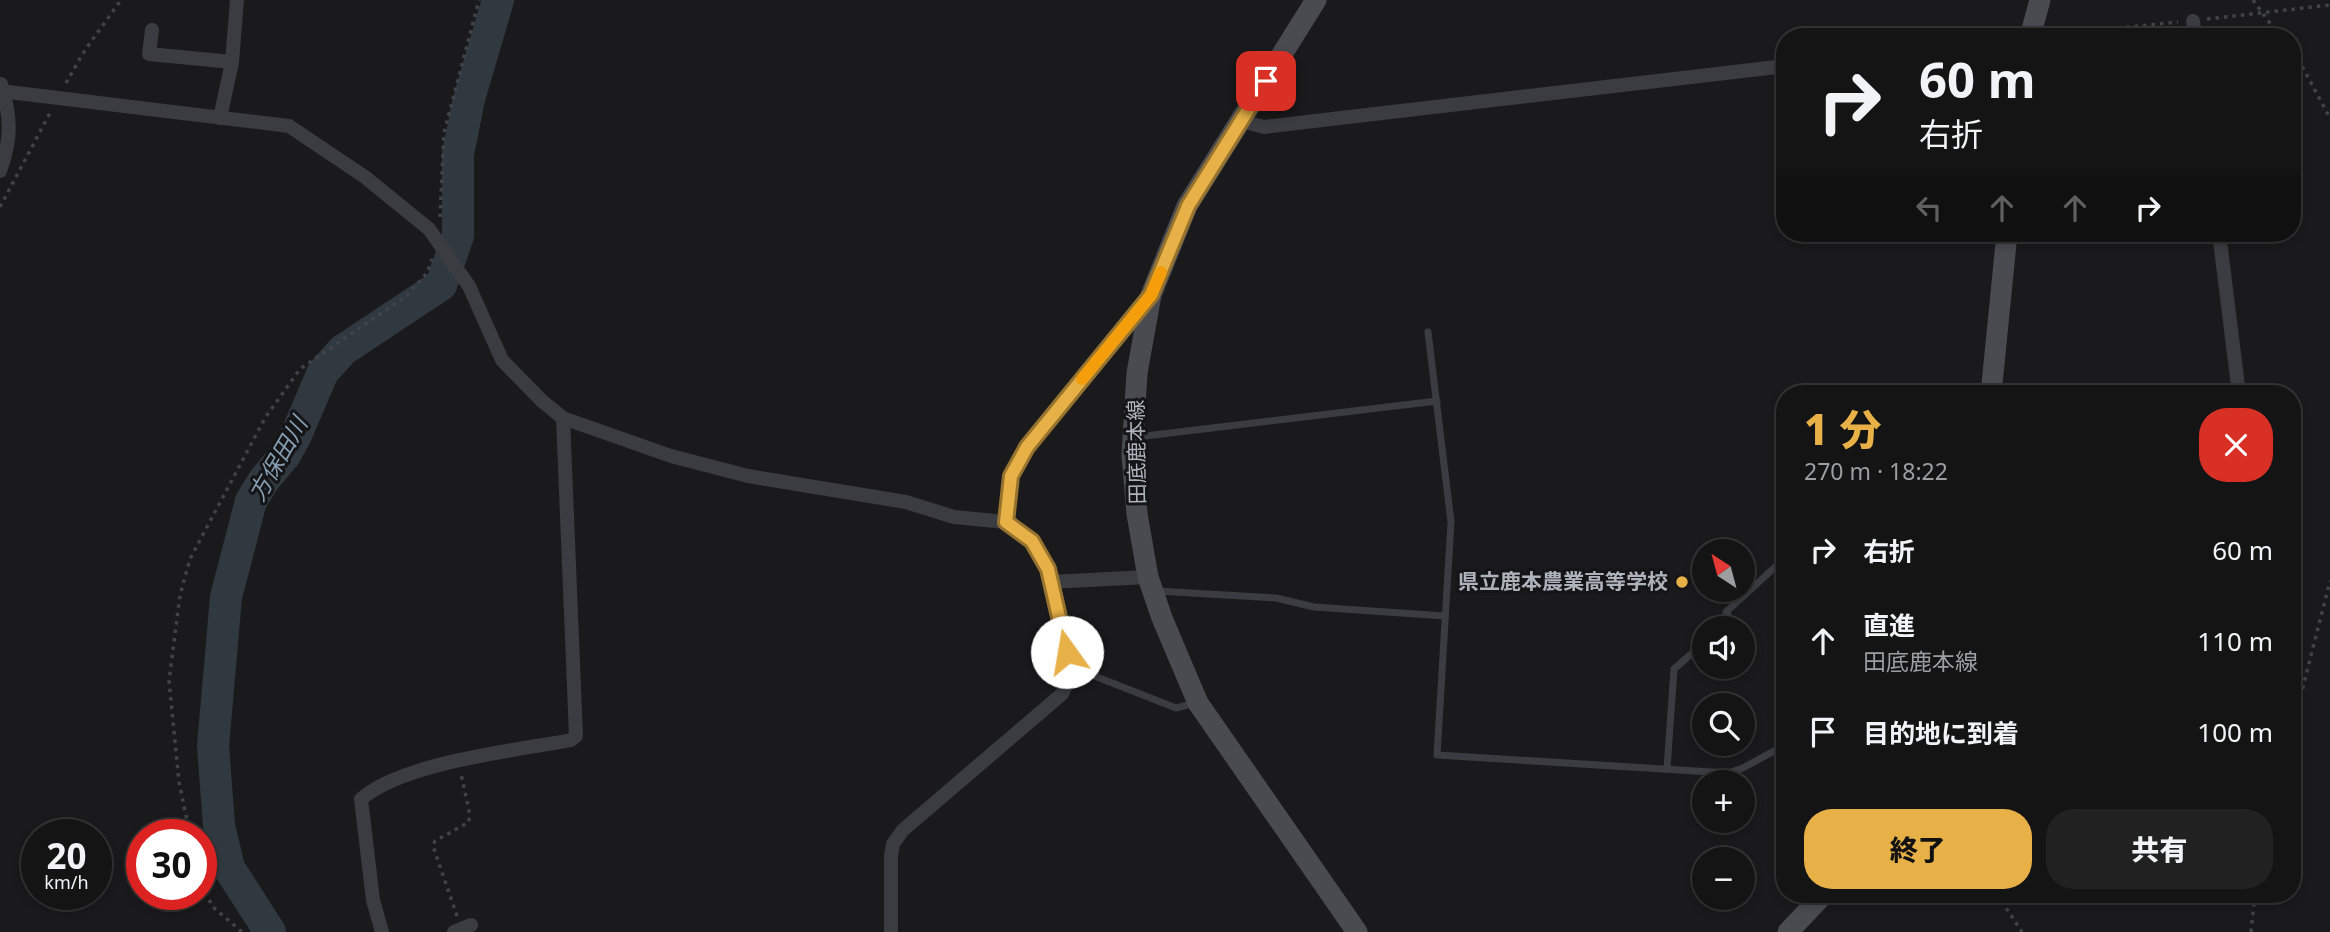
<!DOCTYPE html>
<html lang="ja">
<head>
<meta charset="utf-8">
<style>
	body { margin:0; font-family:"Noto Sans","Noto Sans JP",sans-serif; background:#212122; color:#f1f3f6; height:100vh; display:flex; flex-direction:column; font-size:26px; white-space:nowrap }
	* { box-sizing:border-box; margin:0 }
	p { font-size:23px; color:#9d9ea0 }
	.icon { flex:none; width:38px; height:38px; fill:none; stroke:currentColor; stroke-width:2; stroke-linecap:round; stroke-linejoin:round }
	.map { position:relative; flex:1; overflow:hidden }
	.sheet { position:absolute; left:1776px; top:385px; width:525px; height:518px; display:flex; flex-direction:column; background:#141415; border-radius:28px; box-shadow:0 4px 10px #0003,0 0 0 2px #333334 }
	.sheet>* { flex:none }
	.top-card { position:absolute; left:1776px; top:28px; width:525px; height:214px; border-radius:28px; box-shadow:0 4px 10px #0003,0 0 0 2px #333334; background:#141415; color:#f1f3f6; overflow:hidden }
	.needle { width:46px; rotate:324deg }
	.tools { position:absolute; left:1692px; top:539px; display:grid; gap:14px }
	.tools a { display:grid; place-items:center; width:63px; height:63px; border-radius:50%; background:#141415; box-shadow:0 4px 10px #0003,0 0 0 2px #333334; font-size:35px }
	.speed { position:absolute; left:21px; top:819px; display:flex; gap:14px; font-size:35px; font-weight:700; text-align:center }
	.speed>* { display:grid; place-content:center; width:91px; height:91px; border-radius:50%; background:#141415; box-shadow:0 4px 10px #0003,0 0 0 2px #333334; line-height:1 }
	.speed small { font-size:18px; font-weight:400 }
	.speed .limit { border:10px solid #d22; background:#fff; color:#111 }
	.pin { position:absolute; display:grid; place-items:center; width:60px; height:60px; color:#fff; margin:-30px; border-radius:14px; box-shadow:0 4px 10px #0006 }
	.me { position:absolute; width:77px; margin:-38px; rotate:347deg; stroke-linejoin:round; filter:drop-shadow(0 0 5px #0008) }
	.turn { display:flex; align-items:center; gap:24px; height:147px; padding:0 28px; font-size:32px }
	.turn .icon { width:91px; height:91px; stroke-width:2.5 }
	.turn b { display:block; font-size:49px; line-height:60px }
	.lanes { display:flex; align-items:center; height:66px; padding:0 28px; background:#0003; justify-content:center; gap:35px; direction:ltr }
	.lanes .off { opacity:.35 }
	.round { display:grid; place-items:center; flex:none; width:74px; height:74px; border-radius:28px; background:#212122 }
	.head { display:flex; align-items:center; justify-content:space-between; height:119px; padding:0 28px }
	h1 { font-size:42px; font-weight:800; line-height:52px; color:#e7b147 }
	.cta { display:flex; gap:14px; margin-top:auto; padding:14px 28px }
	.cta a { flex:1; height:80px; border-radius:28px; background:#e7b147; color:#111; font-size:28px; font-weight:800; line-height:80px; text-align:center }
	.cta a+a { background:#212122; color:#f1f3f6 }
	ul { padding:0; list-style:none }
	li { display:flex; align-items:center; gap:21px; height:91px; padding:0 28px }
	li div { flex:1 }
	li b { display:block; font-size:26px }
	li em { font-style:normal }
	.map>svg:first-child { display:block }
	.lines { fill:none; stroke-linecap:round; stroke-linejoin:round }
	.river { stroke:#313940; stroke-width:32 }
	.path { stroke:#414348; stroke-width:3.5; stroke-dasharray:3.5 5; stroke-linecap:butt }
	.lane { stroke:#3b3c41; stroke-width:7 }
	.street { stroke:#3b3c41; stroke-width:14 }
	.secondary { stroke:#494b51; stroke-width:21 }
	.route-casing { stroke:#96732e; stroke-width:18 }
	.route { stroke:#e7b147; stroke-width:12 }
	.slow { stroke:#f59e0b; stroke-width:12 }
	.poi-dot { fill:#e7b147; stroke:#151517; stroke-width:2.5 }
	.labels { text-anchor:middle; stroke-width:6; stroke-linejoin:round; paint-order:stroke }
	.street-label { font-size:21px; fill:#aeb2bb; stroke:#151517 }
	.poi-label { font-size:21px; font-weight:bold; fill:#aeb2bb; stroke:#151517; text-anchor:end }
	.water-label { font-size:23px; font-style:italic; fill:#879fb3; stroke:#151517 }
</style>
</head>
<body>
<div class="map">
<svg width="2330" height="932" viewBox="0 0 2330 932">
	<rect width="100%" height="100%" fill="#1a1a1c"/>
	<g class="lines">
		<path class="river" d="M270,932L229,868L219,825L213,746L226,597L251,501L264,480L285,455L296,435L323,372L343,350L441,285L458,236V154L469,99L498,0"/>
		<g class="path">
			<path d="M2253,0L2280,37"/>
			<path d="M2207,19L2330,5"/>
			<path d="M2050,35L2178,22"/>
			<path d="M2292,53L2303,68L2330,118"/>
			<path d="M66,83L85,50L121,0"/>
			<path d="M0,207L51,111"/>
			<path d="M440,217L444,133L479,0"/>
			<path d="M2292,730L2330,581"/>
			<path d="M190,835L179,782L169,681L180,595L190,559L265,418L300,369L406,296L427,273L432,259"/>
			<path d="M201,885L213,907L242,932"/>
			<path d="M1997,894L2022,932"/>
			<path d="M457,916L433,846L435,841L469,822V810L461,774"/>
			<path d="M2251,932L2255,894"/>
		</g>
		<g class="lane">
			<path d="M1428,332L1451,522L1437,755L1728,773L1743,768L1785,745"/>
			<path d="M1137,437L1437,401"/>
			<path d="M1157,591L1276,598L1314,607L1445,616"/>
			<path d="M1721,628L1731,620L1726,612L1785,558"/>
			<path d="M1074,668L1176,708L1195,703"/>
			<path d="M1667,769L1674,669L1704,643"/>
		</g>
		<g class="street">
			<path d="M2193,21L2195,37"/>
			<path d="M152,30L149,54L232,62"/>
			<path d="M0,91L289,126L365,177L429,229L469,286L502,360L542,401L563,418L671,456L748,476L906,502L954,517L1006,522L1032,541L1048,569L1067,651L1074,668L1062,694L903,830L893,844L891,856V932"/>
			<path d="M220,118L232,62L237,0"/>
			<path d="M1241,121L1264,127L1785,66"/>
			<path d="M0,171C12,138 11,117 1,84"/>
			<path d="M2219,233L2239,394"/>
			<path d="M1006,522L1011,476L1027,447L1148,298"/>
			<path d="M1050,582L1148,577"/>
			<path d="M382,932L373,900L361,799C404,762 514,751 571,740L576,736L563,418"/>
			<path d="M454,932L471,925"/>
		</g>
		<g class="secondary">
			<path d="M1316,0L1187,206L1151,295L1137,373L1132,455L1137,514L1148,577L1162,618L1198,703L1357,932"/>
			<path d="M2030,37L2040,0"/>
			<path d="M1991,394L2007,233"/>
			<path d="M1788,932L1824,894"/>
		</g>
	</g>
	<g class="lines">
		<defs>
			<path id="route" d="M1067,652L1048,569L1032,541L1006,522L1011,476L1027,447L1151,295L1188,206L1266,81"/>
		</defs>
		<use href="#route" class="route-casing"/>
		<use href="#route" class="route"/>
		<path class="slow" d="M1082,379L1151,295L1161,272"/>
	</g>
	<circle class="poi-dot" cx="1682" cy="582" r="7"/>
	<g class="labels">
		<g class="street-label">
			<text transform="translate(1137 452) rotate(-91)" y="7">田底鹿本線</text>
		</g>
		<g class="poi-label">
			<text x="1668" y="589">県立鹿本農業高等学校</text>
		</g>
		<g class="water-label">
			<text transform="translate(278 459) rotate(-60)" y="8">方保田川</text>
		</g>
	</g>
</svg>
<div class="tools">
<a><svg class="needle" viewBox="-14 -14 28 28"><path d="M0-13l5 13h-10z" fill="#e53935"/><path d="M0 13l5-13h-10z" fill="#9d9ea0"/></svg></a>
<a><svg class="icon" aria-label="sound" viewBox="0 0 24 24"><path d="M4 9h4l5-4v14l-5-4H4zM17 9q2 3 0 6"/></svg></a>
<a><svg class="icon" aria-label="search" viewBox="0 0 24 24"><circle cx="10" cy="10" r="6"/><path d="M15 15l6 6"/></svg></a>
<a>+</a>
<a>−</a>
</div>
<div class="speed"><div>20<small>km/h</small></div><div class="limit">30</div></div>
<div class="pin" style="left:1266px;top:81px;background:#d93025"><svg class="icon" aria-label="arrive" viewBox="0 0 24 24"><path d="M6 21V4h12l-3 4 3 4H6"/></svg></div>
<svg class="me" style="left:1067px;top:652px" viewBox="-20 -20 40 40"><circle r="19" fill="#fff"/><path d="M0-13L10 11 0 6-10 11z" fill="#e7b147"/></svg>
<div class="top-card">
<div class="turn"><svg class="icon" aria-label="right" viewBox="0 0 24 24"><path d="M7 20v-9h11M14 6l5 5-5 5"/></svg><div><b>60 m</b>右折</div></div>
<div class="lanes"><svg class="icon off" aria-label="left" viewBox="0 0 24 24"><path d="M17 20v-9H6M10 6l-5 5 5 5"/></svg><svg class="icon off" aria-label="ahead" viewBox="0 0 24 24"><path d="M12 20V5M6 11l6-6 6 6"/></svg><svg class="icon off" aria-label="ahead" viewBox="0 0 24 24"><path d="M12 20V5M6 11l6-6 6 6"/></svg><svg class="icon" aria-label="right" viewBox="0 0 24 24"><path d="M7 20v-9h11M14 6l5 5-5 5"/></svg></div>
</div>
<section class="sheet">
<div class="head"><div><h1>1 分</h1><p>270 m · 18:22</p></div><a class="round" style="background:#d93025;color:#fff"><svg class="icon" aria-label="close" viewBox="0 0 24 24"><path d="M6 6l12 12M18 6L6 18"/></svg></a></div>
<ul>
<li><svg class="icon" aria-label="right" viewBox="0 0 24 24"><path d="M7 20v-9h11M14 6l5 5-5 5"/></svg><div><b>右折</b></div><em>60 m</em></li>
<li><svg class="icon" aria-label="ahead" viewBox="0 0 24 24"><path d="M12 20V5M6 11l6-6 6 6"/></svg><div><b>直進</b><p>田底鹿本線</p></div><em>110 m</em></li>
<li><svg class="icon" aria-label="arrive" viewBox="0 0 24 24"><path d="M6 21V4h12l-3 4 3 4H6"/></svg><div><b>目的地に到着</b></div><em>100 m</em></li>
</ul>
<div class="cta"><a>終了</a><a>共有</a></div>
</section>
</div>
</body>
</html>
